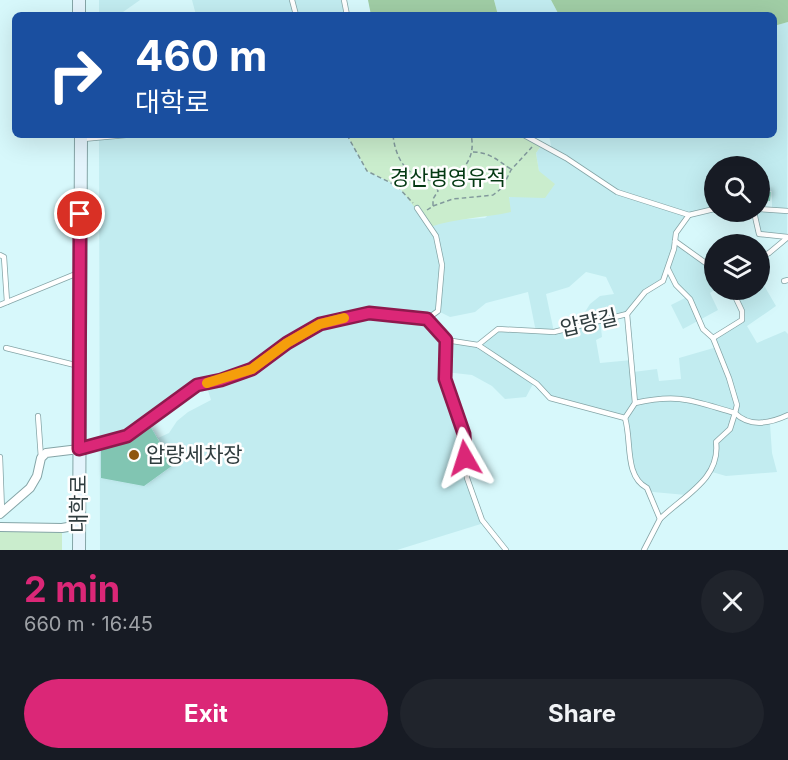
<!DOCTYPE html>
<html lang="en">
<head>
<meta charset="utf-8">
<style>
	body { margin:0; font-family:Inter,"Noto Sans KR",sans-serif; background:#20242c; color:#f1f3f6; height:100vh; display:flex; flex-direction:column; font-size:22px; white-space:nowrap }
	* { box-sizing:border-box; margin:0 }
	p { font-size:20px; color:#9ea1a6 }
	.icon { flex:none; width:33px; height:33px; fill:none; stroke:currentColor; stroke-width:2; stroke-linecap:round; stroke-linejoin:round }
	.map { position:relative; height:550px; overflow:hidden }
	.side { display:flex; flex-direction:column; background:#171b24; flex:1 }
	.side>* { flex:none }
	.guide { position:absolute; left:12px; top:12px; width:765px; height:126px; border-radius:9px; box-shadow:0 6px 24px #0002; background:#1a4fa0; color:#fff; overflow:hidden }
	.fabs { position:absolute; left:704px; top:156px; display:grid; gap:12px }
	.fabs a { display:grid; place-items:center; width:66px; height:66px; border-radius:50%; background:#171b24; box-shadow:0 6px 24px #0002; font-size:30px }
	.pin { position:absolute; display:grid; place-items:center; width:51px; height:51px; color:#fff; margin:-26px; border:3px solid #fff; border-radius:50%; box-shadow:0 2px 6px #0007 }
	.me { position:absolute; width:66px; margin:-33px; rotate:354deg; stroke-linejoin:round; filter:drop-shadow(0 0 4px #0008) }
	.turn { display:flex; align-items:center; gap:21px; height:126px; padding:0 24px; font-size:27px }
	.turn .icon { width:78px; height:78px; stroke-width:2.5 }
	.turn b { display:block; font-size:42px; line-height:51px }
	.round { display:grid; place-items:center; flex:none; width:63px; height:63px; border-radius:32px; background:#20242c }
	.headline { display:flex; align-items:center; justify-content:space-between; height:102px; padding:0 24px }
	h1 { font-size:36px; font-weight:700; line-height:45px; color:#db2777 }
	.primary-button { display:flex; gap:12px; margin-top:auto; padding:12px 24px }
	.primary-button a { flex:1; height:69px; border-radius:36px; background:#db2777; color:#fff; font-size:24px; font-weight:700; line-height:69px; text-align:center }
	.primary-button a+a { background:#20242c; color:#f1f3f6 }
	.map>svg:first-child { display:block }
	.built { fill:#c2ecf0; fill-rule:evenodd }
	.green { fill:#caedcd }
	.forest { fill:#a0cda5 }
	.building { fill:#81c5b2; filter:url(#shadow) }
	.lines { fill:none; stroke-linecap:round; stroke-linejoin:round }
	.lane-casing { stroke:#85a5a7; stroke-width:6 }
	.street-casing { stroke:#85a5a7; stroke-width:10 }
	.secondary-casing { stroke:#85a5a7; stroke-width:14 }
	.path { stroke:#82999c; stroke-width:1.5; stroke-dasharray:4.5 3; stroke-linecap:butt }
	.lane { stroke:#fff; stroke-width:4.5 }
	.street { stroke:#fff; stroke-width:8 }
	.secondary { stroke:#e4f4fc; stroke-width:12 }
	.route-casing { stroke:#8e194d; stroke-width:15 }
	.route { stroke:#db2777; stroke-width:10 }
	.slow { stroke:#f59e0b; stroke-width:10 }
	.poi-dot { fill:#8f560f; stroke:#fefefe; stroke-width:2 }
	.labels { text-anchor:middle; stroke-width:5; stroke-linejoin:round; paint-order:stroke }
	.park-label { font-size:21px; fill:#043913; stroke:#fefefe }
	.street-label { font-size:21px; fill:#2f3c3e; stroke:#fefefe }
	.poi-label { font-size:21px; fill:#2f3c3e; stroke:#fefefe; text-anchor:start }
</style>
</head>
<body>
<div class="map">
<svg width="788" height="550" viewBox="0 0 788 550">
	<defs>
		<filter id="shadow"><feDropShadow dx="3" dy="-3" stdDeviation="3" flood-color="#0004"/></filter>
	</defs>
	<rect width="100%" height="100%" fill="#d7f8fb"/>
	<g class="built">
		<path d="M99,0H140L123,12L99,15Z"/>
		<path d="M192,0H344L347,15H196Z"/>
		<path d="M494,0H551L559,15H498Z"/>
		<path d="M788,22L787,238L759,234L754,212H759V209H772V191L759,190V166H714V205L689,215L676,233L675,240L714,269V290L710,293L718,310L683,329L671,305L687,297L676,285L668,270L663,281L645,292L627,314L600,319L602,337L596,340L600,363L632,360L633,372L657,369L659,381L681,379L679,358L717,347L713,338L742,320V311L732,290H759V277L776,306L747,326L757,343L785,331L788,334V415L770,424L772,453L777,472L726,476L712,472L686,495L653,492L637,483L633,475L625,418L550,398L534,382L526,397L505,399L492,386L472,375L445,372L464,434L467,478L484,523L397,550H100L99,138L126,135H347L367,171L397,186L417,208L450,220L485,218L539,172L536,153L541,146L552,151L549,135H774V26ZM586,272L606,277L614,294L600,296L590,304L585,312L587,323L554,332L546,294L569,287ZM528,292L536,332L498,329L478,345L446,340L427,319L438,311L450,317L475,312L486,303ZM206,384L211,400L188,412L177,421L169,433L158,438L148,422L197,385Z"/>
	</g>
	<g class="green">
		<path d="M347,135H524L541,146L536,153L539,171L555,184L545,198L509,197L511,212C484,218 456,218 430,227L398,186L367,171Z"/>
		<path d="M0,527L62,528V550H0Z"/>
	</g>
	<g class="forest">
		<path d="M368,0H494L498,15H371Z"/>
		<path d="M551,0H788V22L774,26V15H559Z"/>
	</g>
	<g class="building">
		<path d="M759,191L771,192L770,201L759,200Z"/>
		<path d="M150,426L173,465L144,486L101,478V448L128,441Z"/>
	</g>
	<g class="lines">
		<defs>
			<g id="lane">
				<path d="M292,0L296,15"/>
				<path d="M344,0L347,15"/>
				<path d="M524,135L566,158L617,192L689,215"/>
				<path d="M83,139L126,135"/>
				<path d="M417,208L436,236L442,265L438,311L427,319"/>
				<path d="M759,209L788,211"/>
				<path d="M754,212L759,234L788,237"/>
				<path d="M675,241L714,269"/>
				<path d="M0,255L4,257L7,302"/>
				<path d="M759,258L769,253L787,238"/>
				<path d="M784,281L788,280"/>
				<path d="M0,305L78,273"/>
				<path d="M713,338L742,320V311L732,290"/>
				<path d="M446,340L478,345L537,384L550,398L625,418L635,403L627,314"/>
				<path d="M478,345L498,329L554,332L627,314L645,292L663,281L674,249L676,233L689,215L714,209"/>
				<path d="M6,348L79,366"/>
				<path d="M635,403C680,393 693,401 735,413C750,428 771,423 788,415"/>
				<path d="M38,416L41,458"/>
				<path d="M625,418C632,441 624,476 647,488L660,519L644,550"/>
				<path d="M82,448L127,437L197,385L221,380L252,369L287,343L320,324L369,313L427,319L446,340L445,379L464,434L467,478L482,520L506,550"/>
				<path d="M0,457L2,511"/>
				<path d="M660,519C683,496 721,479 716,442L730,429L735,413L737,405L729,378L713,338L703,329L690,299L676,285L668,269"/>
			</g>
			<g id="street">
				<path d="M0,514L30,488L37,476L41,458L46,453L79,449"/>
				<path d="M0,527L62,528L79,525"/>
			</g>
			<g id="secondary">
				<path d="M79,0V15"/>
				<path d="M79,550L81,135"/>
			</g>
		</defs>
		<use href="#lane" class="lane-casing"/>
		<use href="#street" class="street-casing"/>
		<use href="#secondary" class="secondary-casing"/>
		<g class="path">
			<path d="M347,135L367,171L397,186L413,203"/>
			<path d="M393,135C400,205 483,185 471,135"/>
			<path d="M473,152C490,152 498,161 511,169"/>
			<path d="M433,206L453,199L493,195L502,188L511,170L532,147"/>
			<path d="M427,210L433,206V199L438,191L433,180"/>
		</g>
		<use href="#lane" class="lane"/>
		<use href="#street" class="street"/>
		<use href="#secondary" class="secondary"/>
	</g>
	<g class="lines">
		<defs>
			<path id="route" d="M80,214L79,449L127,436L197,385L221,380L252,369L287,343L320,324L369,313L427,319L446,340L445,379L464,434L465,458"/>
		</defs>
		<use href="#route" class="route-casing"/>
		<use href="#route" class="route"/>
		<path class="slow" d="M207,383L252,369L287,343L320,324L344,318"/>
	</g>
	<circle class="poi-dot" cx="134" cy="455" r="6"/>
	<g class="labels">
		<g class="park-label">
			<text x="448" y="185">경산병영유적</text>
		</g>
		<g class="street-label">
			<text transform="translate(589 323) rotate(-13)" y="7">압량길</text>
			<text transform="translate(79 504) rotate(-90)" y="7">대학로</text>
		</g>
		<g class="poi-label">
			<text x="146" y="462">압량세차장</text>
		</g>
	</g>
</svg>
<div class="fabs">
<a><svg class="icon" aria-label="search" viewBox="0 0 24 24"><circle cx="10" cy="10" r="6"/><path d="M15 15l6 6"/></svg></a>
<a><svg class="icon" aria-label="layers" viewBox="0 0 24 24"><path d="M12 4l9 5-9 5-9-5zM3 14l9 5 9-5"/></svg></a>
</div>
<div class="pin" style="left:80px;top:214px;background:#d93025"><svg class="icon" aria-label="arrive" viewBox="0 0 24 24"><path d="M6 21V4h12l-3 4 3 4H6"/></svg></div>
<svg class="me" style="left:465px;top:458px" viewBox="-20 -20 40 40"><path d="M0-17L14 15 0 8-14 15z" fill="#db2777" stroke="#fff" stroke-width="4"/></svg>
<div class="guide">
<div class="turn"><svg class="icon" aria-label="right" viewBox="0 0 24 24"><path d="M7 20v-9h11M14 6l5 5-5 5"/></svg><div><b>460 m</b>대학로</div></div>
</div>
</div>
<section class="side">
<div class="headline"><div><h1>2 min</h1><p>660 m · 16:45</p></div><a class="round"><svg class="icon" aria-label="close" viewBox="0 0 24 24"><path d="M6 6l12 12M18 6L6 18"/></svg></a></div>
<div class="primary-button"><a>Exit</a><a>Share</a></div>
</section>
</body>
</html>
